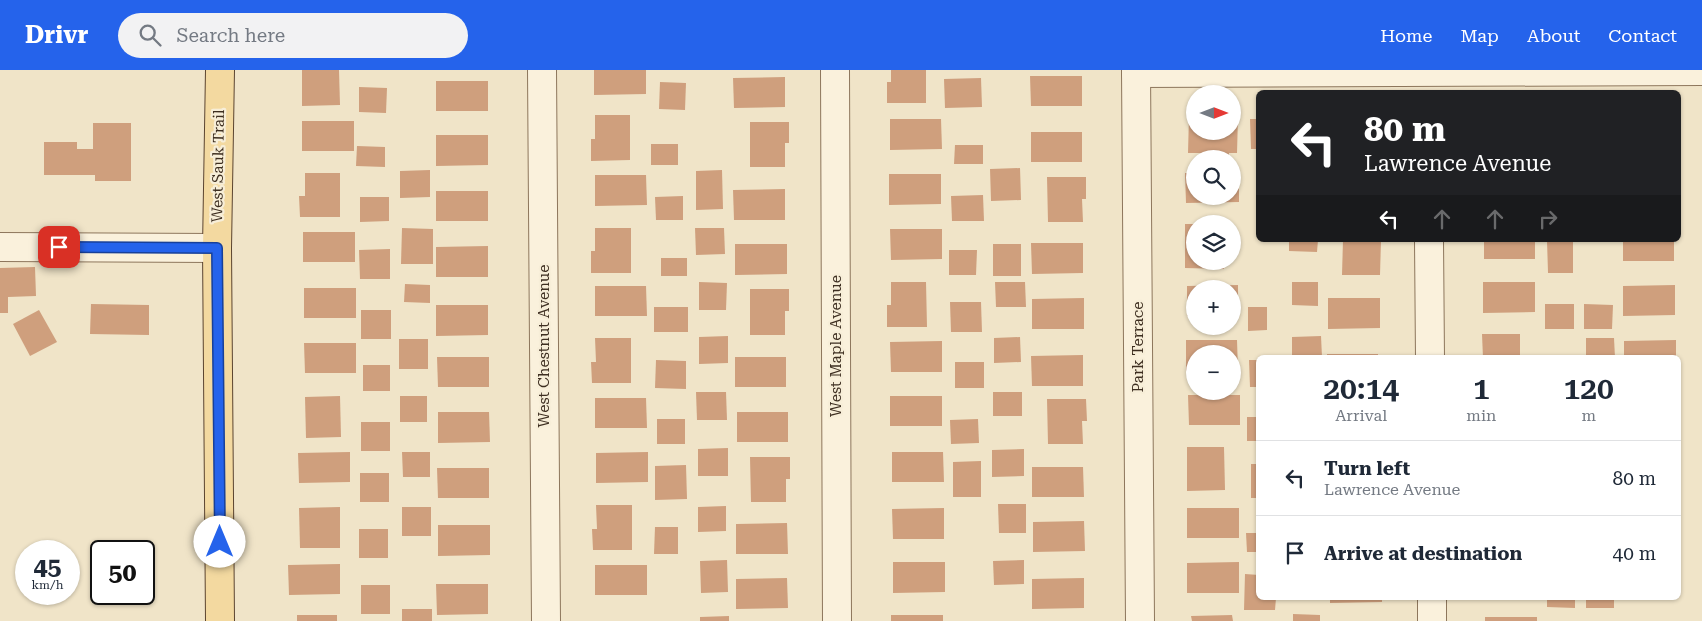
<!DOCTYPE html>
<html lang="en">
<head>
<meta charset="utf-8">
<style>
	body { margin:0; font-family:"Roboto Serif",serif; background:#f2f2f3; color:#1f2937; height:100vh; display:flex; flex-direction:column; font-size:19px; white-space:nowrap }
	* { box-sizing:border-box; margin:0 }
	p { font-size:16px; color:#747a83 }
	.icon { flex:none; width:28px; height:28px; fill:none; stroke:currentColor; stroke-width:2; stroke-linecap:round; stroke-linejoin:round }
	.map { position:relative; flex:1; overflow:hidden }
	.details { position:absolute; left:1256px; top:285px; width:425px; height:245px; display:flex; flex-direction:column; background:#fff; border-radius:8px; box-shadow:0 1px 4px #0004 }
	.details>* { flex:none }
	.guide { position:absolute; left:1256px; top:20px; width:425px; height:152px; border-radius:8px; box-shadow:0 1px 4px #0004; background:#202124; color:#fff; overflow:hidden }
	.needle { width:32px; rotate:90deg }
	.fabs { position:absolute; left:1186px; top:15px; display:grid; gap:10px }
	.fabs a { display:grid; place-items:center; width:55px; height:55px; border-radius:50%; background:#fff; box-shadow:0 1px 4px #0004; font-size:25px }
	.speed { position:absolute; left:15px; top:470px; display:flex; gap:10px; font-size:25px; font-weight:700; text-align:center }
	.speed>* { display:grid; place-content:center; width:65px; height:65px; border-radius:50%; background:#fff; box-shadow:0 1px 4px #0004; line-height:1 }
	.speed small { font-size:12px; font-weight:400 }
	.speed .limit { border:2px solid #111; border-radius:8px; background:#fff; color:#111 }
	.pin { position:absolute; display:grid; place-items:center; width:42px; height:42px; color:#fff; margin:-21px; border-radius:10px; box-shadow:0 2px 8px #0006 }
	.me { position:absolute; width:55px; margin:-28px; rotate:0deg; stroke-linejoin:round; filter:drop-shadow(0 0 4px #0008) }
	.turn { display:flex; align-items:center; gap:18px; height:105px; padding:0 25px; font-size:22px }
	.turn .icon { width:65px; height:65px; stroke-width:2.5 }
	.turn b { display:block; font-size:35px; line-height:42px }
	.lanes { display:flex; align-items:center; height:48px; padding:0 25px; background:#0003; justify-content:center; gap:25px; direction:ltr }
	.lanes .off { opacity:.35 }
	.eta { display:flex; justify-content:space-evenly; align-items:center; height:85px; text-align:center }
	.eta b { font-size:30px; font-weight:600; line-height:35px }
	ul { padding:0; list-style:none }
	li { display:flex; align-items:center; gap:15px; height:75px; padding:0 25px; border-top:1px solid #e0e1e3 }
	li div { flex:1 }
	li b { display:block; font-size:19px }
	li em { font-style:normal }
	header { display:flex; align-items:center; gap:30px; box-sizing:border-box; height:70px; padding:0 25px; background:#2563eb; color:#fff }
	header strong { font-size:24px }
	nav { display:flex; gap:28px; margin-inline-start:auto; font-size:18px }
	.search { width:350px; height:45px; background:#f2f2f3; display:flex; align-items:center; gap:12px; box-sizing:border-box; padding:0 18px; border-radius:28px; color:#747a83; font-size:19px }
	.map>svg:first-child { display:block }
	.building { fill:#cf9f7d }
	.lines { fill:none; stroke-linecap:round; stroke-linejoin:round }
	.minor-casing { stroke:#8d765c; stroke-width:30 }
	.major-casing { stroke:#5b4430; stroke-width:30 }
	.minor { stroke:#faf1dc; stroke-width:28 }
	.major { stroke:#f3d9a0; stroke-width:28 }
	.route-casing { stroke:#184099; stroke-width:12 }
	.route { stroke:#2563eb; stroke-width:9 }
	.labels { text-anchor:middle; stroke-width:4.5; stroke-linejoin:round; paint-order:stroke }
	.street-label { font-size:15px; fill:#3d2e20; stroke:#f7eed8 }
</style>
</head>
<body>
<header>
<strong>Drivr</strong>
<div class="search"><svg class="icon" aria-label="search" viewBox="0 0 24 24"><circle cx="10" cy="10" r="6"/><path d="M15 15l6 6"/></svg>Search here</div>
<nav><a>Home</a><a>Map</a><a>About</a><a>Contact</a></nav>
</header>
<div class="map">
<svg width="1702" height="551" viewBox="0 0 1702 551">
	<rect width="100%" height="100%" fill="#f0e4c8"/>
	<g class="building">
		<path d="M302,0H339L340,35L302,36Z"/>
		<path d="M594,0H646V24L594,25Z"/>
		<path d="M891,0H926V33H887V12H891Z"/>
		<path d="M1030,6H1082V36H1031Z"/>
		<path d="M785,7V37L734,38L733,8Z"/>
		<path d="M981,8L982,37L945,38L944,9Z"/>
		<rect x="436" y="11" width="52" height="30"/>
		<path d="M660,12L686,13L685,40L659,39Z"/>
		<path d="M359,17L387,18L386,43L359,42Z"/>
		<path d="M595,45H630V90L591,91V69H595Z"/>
		<path d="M1189,46H1195V61H1232V47H1238L1237,83H1229V89H1213V83H1188Z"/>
		<path d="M890,49H941L942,79L890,80Z"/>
		<path d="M1250,49H1259V79H1251Z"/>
		<rect x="302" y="51" width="52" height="30"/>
		<path d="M750,52H789V73H785V97H750Z"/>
		<path d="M93,53H131V111H95V105H44V72H77V79H93Z"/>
		<rect x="1031" y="62" width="51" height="30"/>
		<path d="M436,65H488V95L436,96Z"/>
		<rect x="651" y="74" width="27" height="21"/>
		<path d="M955,75H983V94H954Z"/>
		<path d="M357,76L385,77V97L356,96Z"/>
		<path d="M1020,98L1021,130L991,131L990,99Z"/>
		<path d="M430,100V127L400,128V101Z"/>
		<path d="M722,100L723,139L696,140V101Z"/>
		<path d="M1232,102H1239V132L1186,133L1185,103H1195V126H1232Z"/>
		<path d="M305,103H340V147H300L299,126H305Z"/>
		<path d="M889,104H941V134L889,135Z"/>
		<path d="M595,105H646L647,135L595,136Z"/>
		<path d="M1047,107H1086V129H1082L1083,152H1048Z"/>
		<path d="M785,119V150H734L733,120Z"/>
		<rect x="436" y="121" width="52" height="30"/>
		<path d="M983,125L984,151H952L951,126Z"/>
		<path d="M683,126V150H656L655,127Z"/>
		<path d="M360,127H389V151L360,152Z"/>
		<path d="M1185,154H1195V191H1224V199L1185,198Z"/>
		<path d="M402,158L433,159V194H401Z"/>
		<path d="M595,158H631V203H591V181H595Z"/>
		<path d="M695,158H724L725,184L696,185Z"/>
		<path d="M890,159H942V189L891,190Z"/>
		<rect x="303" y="162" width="52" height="30"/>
		<path d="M1289,170H1318L1317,182L1289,181Z"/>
		<path d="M1343,170H1381L1380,205H1342Z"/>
		<rect x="1484" y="170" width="51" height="19"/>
		<path d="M1547,170H1573V203H1548Z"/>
		<rect x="1623" y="170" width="51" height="21"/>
		<path d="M1031,173H1083V203L1032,204Z"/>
		<path d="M735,174H787V204L735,205Z"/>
		<rect x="993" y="174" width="28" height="32"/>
		<path d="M488,176V207H436V177Z"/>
		<path d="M390,179V209H360L359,180Z"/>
		<path d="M949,180H977L976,205H949Z"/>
		<rect x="661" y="188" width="26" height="18"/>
		<path d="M35,197L36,226L8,227V243H0V198Z"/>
		<path d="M699,212L727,213L726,240H699Z"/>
		<path d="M891,212H926L927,257H887V235H891Z"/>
		<path d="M995,212H1025L1026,237H996Z"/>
		<path d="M1292,212H1318V236L1292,235Z"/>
		<path d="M1483,212H1535V242L1483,243Z"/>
		<path d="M405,214L430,215V233L404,232Z"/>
		<path d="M1238,215V245H1232V219H1195V246H1187V216Z"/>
		<path d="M1675,215V245L1623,246V216Z"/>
		<path d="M595,216H646L647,246H595Z"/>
		<rect x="304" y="218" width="52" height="30"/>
		<path d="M750,219H789V241H785V265H750Z"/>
		<path d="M1084,228V259H1032V229Z"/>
		<path d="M1328,228H1380V258L1328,259Z"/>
		<path d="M950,232H981L982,262H951Z"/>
		<path d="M91,234L149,235V265L90,264Z"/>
		<rect x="1545" y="234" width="29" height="25"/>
		<path d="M1584,234L1613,235L1612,259H1584Z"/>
		<path d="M436,235H488V265L436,266Z"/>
		<rect x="654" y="237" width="34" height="25"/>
		<path d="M1248,237H1267V260L1248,261Z"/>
		<path d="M39,240L57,272L30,286L13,254Z"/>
		<rect x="361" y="240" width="30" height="29"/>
		<path d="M1482,264H1520V288H1483Z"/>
		<path d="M728,266V293L699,294V267Z"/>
		<path d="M1321,266L1322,287H1292V267Z"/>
		<path d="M1020,267L1021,292L994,293V268Z"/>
		<path d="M595,268H631V313H592L591,292H596Z"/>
		<path d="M1586,268H1614L1615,288H1586Z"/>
		<rect x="399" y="269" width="29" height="30"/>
		<path d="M1186,270H1237L1238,300H1232V284H1195V301H1186Z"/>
		<path d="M1676,270V288H1624V271Z"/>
		<path d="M942,271V302H891L890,272Z"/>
		<path d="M304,273H356V303H305Z"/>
		<rect x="1327" y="284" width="51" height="4"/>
		<path d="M1083,285V316H1032L1031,286Z"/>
		<path d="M437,287H489V317H438Z"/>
		<rect x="735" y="287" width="51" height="30"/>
		<path d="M656,290L686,291V319L655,318Z"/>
		<path d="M1249,290H1259V317H1250Z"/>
		<rect x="955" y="292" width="29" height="26"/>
		<rect x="363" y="295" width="27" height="26"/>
		<path d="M696,322H726L727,350H697Z"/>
		<rect x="993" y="322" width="29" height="24"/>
		<path d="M1188,325H1240V355H1189Z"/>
		<path d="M340,326L341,367L306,368L305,327Z"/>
		<rect x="400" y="326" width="27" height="26"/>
		<rect x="890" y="326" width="52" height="30"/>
		<path d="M595,328H646L647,358H595Z"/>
		<path d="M1047,329H1086L1087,351H1082L1083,374H1048Z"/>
		<path d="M438,342H489L490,372L438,373Z"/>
		<rect x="737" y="342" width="51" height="30"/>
		<rect x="1247" y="347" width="12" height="24"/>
		<rect x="657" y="349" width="28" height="25"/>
		<path d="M978,349L979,373L951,374L950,350Z"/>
		<rect x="361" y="352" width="29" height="29"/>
		<path d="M1187,377H1224L1225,420L1187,421Z"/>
		<path d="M728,378V406H698V379Z"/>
		<path d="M1024,379V406L992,407V380Z"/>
		<path d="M350,382V412L299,413L298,383Z"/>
		<path d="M402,382H430V407H403Z"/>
		<path d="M648,382V412L596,413V383Z"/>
		<path d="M892,382H943L944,412H892Z"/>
		<path d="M750,387H790V409H786V432H751Z"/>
		<path d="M981,391V427H953V392Z"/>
		<rect x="1251" y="394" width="8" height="34"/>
		<path d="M686,395L687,429L655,430V396Z"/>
		<path d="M1032,397H1083L1084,427H1032Z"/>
		<path d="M437,398H489V428H438Z"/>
		<rect x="360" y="403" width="29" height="29"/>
		<path d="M998,434H1026V463H999Z"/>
		<path d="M596,435H632V480H593L592,459H597Z"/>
		<path d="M726,436V461L698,462V437Z"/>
		<path d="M340,437V478H300L299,438Z"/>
		<rect x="402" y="437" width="29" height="29"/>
		<path d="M944,438V469H893L892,439Z"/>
		<rect x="1187" y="438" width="52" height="30"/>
		<path d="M1084,451L1085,481L1033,482V452Z"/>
		<path d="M787,453L788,484H736V454Z"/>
		<path d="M438,455H490V485L438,486Z"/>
		<path d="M655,457H678V484H654Z"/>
		<rect x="359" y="459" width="29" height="29"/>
		<path d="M1246,463H1259V482H1247Z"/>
		<path d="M727,490L728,522L701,523L700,491Z"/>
		<path d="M1024,490V514L994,515L993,491Z"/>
		<path d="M893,492H945V522L893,523Z"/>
		<path d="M1239,492V523H1187V493Z"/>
		<path d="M340,494V524L289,525L288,495Z"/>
		<rect x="595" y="495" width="52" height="30"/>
		<path d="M1245,504L1259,505V528H1276L1275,540H1244Z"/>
		<path d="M787,508L788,538L736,539V509Z"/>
		<path d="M1084,508V538L1032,539V509Z"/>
		<path d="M436,514H488V544L437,545Z"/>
		<rect x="361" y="515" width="29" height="29"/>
		<path d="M1330,528H1382V532L1330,533Z"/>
		<path d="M1547,528H1575V538L1547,537Z"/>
		<rect x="1586" y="528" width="28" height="10"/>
		<rect x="402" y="539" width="30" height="12"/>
		<path d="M1293,544L1320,545V551H1293Z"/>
		<rect x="297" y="545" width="40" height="6"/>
		<rect x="891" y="545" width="52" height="6"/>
		<path d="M1232,545L1233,551H1192L1191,546Z"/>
		<path d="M729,546V551H700V547Z"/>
		<rect x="1485" y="547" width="52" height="4"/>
	</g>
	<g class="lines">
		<defs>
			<g id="minor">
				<path d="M542,0L546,551"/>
				<path d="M835,0L837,551"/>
				<path d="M1136,0L1140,551"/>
				<path d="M1136,3L1702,1"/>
				<path d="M1429,170L1430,288"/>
				<path d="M0,177L217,178"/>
				<path d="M1432,528V551"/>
			</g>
			<path id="major" d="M220,0L217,178L220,551"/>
		</defs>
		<use href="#minor" class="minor-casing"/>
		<use href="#major" class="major-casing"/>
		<use href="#minor" class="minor"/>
		<use href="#major" class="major"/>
	</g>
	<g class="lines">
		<defs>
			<path id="route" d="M59,177L217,178L220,472"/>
		</defs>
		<use href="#route" class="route-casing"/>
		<use href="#route" class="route"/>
	</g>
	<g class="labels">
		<g class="street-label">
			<text transform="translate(218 96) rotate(-89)" y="5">West Sauk Trail</text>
			<text transform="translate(544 276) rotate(-90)" y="5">West Chestnut Avenue</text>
			<text transform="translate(836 276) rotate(-90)" y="5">West Maple Avenue</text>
			<text transform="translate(1138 277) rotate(-90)" y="5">Park Terrace</text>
		</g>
	</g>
</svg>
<div class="fabs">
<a><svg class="needle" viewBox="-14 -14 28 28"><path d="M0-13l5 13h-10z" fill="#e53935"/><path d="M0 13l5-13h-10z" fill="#747a83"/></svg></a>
<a><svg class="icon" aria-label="search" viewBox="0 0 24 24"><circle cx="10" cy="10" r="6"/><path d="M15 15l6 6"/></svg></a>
<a><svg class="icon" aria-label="layers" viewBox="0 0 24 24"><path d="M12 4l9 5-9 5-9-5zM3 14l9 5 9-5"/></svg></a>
<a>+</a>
<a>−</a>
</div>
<div class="speed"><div>45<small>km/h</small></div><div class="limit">50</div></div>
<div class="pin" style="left:59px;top:177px;background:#d93025"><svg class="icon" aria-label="arrive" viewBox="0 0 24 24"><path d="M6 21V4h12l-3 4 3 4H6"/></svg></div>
<svg class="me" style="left:220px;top:472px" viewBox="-20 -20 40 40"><circle r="19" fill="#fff"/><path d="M0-13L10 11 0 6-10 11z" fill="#2563eb"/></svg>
<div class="guide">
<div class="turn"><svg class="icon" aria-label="left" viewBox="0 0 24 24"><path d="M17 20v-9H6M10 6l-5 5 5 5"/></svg><div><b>80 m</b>Lawrence Avenue</div></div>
<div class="lanes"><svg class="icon" aria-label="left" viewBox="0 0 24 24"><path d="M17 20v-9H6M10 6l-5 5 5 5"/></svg><svg class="icon off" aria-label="ahead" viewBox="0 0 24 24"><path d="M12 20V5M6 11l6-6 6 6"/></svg><svg class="icon off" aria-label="ahead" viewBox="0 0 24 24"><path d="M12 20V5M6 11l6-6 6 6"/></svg><svg class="icon off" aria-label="right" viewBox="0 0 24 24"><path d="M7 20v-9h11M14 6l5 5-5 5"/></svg></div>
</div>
<section class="details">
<div class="eta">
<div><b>20:14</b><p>Arrival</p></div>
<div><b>1</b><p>min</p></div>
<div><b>120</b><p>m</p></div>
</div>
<ul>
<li><svg class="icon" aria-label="left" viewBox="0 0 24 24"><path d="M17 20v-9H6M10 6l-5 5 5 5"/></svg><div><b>Turn left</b><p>Lawrence Avenue</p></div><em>80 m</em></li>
<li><svg class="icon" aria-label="arrive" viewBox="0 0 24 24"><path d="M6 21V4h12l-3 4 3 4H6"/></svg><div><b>Arrive at destination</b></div><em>40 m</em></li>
</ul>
</section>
</div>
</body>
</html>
